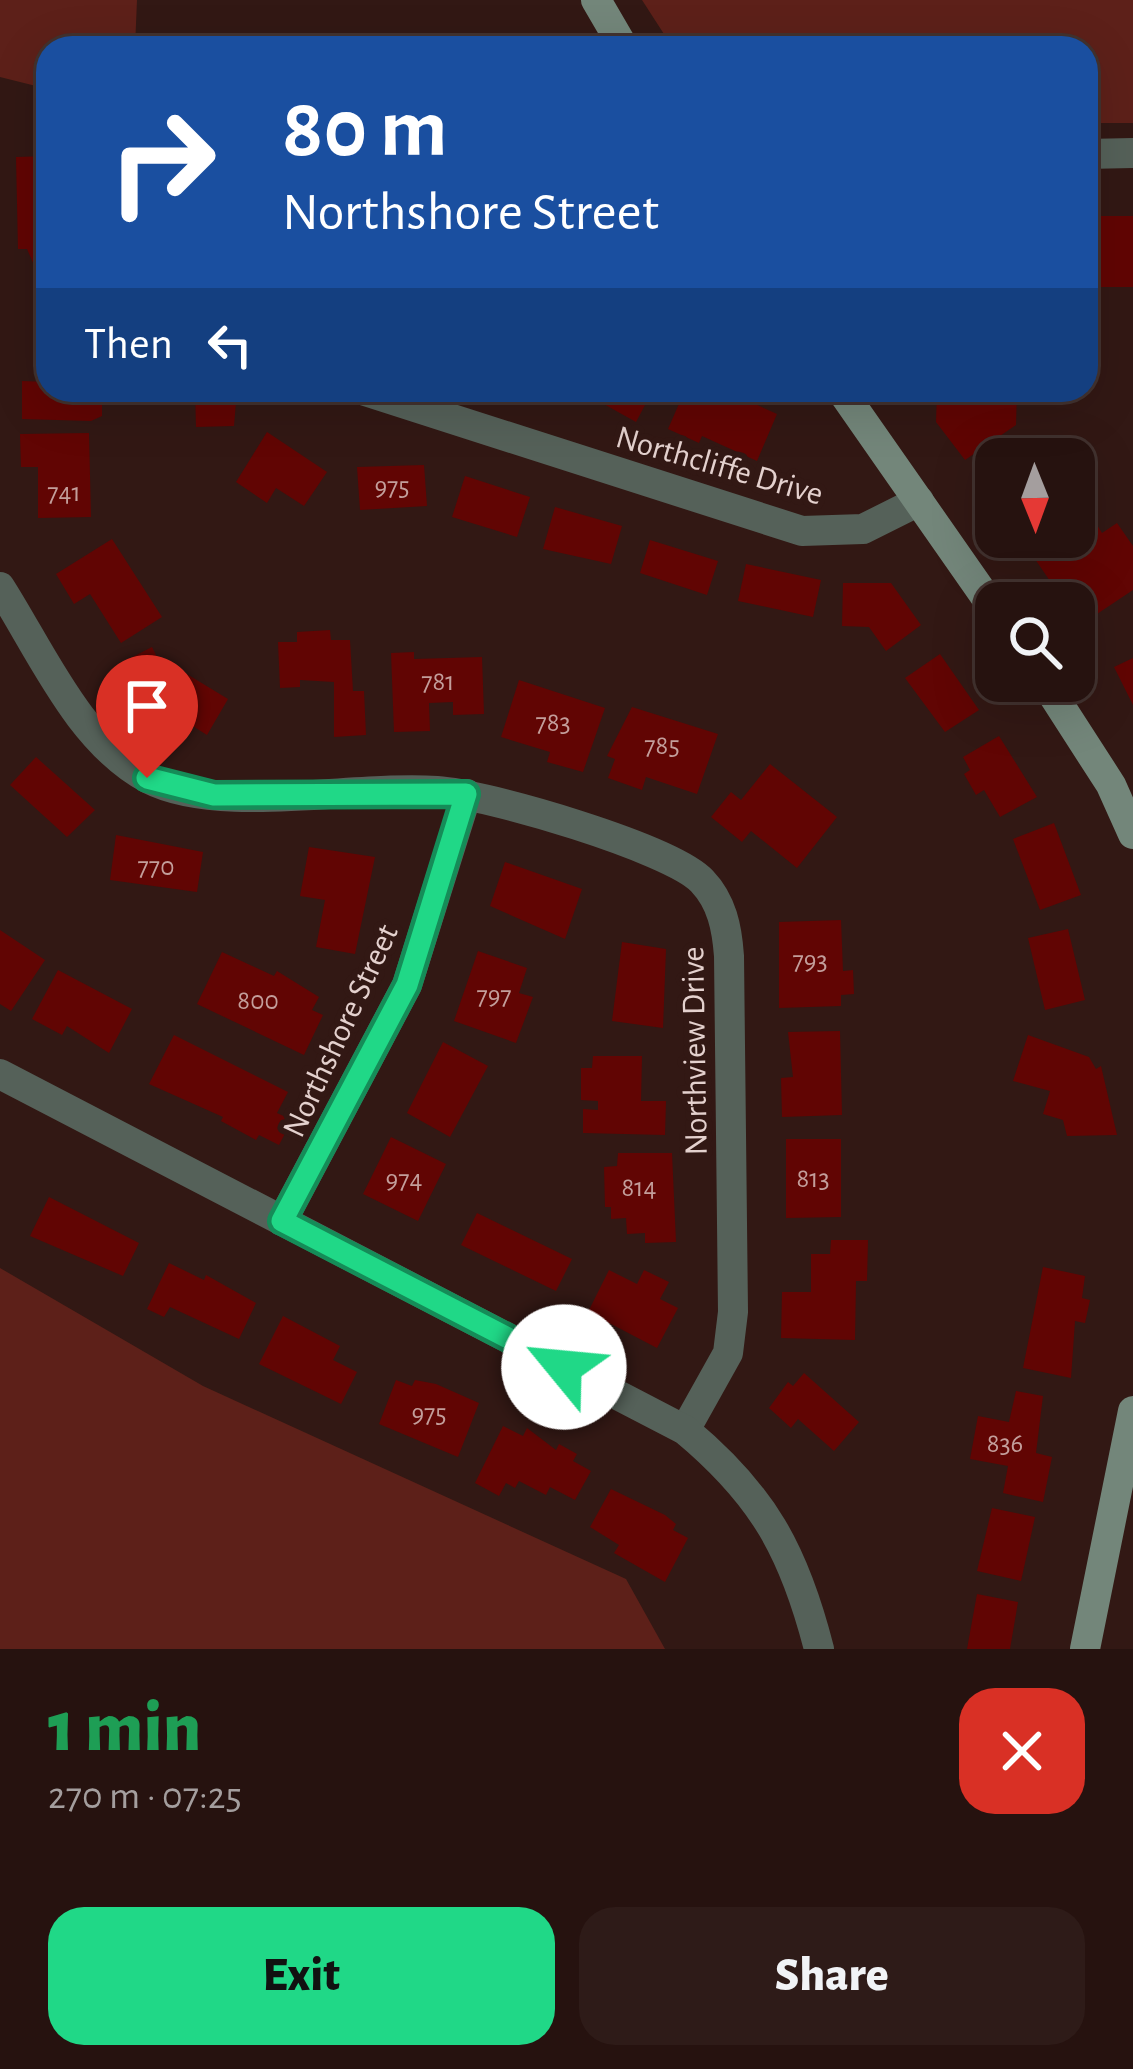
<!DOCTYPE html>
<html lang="en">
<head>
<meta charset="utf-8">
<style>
	body { margin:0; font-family:"Alegreya Sans",sans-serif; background:#2e1b18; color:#f1f3f6; height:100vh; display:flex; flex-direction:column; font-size:45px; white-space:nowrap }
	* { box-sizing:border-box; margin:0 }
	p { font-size:39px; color:#a49e9e }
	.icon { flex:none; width:66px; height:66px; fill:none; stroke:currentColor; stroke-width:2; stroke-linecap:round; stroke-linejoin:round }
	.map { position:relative; height:1649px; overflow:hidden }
	.sheet { display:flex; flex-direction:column; background:#26120f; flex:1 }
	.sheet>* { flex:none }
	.banner { position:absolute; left:36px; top:36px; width:1062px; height:366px; border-radius:36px; box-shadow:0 12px 48px #0002,0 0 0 3px #42322f; background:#1a4fa0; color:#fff; overflow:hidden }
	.needle { width:78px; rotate:179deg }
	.tools { position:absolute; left:975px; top:438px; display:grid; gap:24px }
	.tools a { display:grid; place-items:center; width:120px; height:120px; border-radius:24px; background:#26120f; box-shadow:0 12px 48px #0002,0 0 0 3px #42322f; font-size:60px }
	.pin { position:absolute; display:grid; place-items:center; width:102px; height:102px; color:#fff; margin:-123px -51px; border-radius:50% 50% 50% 0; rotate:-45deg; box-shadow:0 0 12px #0007 }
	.pin .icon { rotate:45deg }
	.me { position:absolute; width:132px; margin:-66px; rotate:298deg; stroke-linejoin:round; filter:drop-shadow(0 0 9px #0008) }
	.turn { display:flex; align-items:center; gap:42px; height:252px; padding:0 48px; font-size:54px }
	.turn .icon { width:156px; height:156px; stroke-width:2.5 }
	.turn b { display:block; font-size:84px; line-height:102px }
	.then { display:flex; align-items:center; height:114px; padding:0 48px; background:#0003; gap:24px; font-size:45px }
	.round { display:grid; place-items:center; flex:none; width:126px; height:126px; border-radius:36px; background:#2e1b18 }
	.head { display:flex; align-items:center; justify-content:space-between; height:204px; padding:0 48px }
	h1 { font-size:72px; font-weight:800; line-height:90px; color:#1e9e55 }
	.action { display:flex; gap:24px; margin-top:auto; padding:24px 48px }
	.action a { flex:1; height:138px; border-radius:36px; background:#20d887; color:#111; font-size:48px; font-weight:800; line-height:138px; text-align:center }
	.action a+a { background:#2e1b18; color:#f1f3f6 }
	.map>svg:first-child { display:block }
	.green { fill:#5d2019 }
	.building { fill:#610503 }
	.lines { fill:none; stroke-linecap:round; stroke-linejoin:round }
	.street { stroke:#556159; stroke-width:30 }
	.secondary { stroke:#73867a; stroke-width:30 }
	.route-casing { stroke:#158c58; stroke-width:30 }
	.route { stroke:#20d887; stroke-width:21 }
	.labels { text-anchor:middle; stroke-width:12; stroke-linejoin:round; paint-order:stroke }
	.number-label { font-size:27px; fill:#c39e9b }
	.street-label { font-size:33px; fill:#e4d1ce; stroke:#321814 }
</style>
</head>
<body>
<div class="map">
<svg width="1133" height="1649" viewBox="0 0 1133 1649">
	<rect width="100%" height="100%" fill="#321814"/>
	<g class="green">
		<path d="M0,0H137L135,48H48V89L0,77Z"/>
		<path d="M642,0H1133V123H1086V48H673Z"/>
		<path d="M0,1268L203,1386L626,1579L665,1649H0Z"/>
	</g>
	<g class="building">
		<path d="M48,156V297L27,249H18L16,157Z"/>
		<rect x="1099" y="216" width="34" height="71"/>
		<path d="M22,381L48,382V390H102V416L91,421L22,419Z"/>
		<path d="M195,390H237L234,426L196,427Z"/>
		<path d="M560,390H653L636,422L584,393L580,401Z"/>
		<path d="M685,390H724L777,414L757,461L702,436L699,443L668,429Z"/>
		<path d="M937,390H1017L1016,425L965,460L936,422Z"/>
		<path d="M267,432L327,472L304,506L276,488L267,503L236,482Z"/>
		<path d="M89,433L91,517L38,518V467H21L20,434Z"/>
		<path d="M1056,435L1072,459H1010L1037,440L1041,446Z"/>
		<path d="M424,465L427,506L360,510L357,467Z"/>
		<path d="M465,476L530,497L517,537L452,517Z"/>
		<path d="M555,507L622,526L611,564L543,549Z"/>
		<path d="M1094,520L1102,533L1117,523L1133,546V590L1088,620L1074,599L1065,603L1035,559Z"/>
		<path d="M112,539L162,617L121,643L90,594L74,604L56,574Z"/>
		<path d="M650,540L718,561L707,595L640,573Z"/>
		<path d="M746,564L821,580L813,617L738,601Z"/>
		<path d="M843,583H891L921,625L886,651L869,627L842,626Z"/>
		<path d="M330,630L331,640H350L353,691H364L366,735L334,737V682L300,680V687L280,688L278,642H297V632Z"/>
		<path d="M152,647L163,669L167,662L228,699L207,735L148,698L138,703L117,665Z"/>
		<path d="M414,652V659L482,657L484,714L453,715V702L429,703L430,731L394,732L391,653Z"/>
		<path d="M940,654L979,710L945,732L905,678Z"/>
		<path d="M1133,658V705L1114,667Z"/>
		<path d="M519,680L605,708L583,772L547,762L550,752L501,737Z"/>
		<path d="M632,707L718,734L697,794L646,777L642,790L608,778L615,759L607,756Z"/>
		<path d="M999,736L1037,797L1000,817L984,790L976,795L964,774L970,770L963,757Z"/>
		<path d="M36,757L95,810L67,837L10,785Z"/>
		<path d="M770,764L837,817L797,868L751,831L742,842L711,817L731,792L741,800Z"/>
		<path d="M1054,823L1081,895L1040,910L1013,839Z"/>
		<path d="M116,835L203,852L197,892L110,880Z"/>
		<path d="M309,847L375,857L355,954L316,947L325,900L300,896Z"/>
		<path d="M505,862L582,889L565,939L490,906Z"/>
		<path d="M841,920L843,971L853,970L854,994L841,995V1006L779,1008V922Z"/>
		<path d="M1068,929L1085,1000L1045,1010L1028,938Z"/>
		<path d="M0,930L45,960L11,1011L0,1004Z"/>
		<path d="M622,942L666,949L663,1028L612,1021Z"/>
		<path d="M478,951L527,968L519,993L533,997L516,1043L454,1021Z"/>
		<path d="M222,952L274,976L277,971L319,997L312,1010L323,1015L304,1055L197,1004Z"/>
		<path d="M58,970L132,1009L109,1053L67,1026L62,1035L32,1019Z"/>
		<path d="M840,1031L842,1115L782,1117L781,1078L793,1077L788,1032Z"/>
		<path d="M174,1035L288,1092L277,1113L292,1120L279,1145L259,1135L256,1140L221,1121L223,1117L149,1084Z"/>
		<path d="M1028,1035L1089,1057L1096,1069L1101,1066L1117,1135L1067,1136L1063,1120L1043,1114L1050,1091L1013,1081Z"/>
		<path d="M443,1042L488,1066L450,1137L407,1113Z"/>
		<path d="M593,1056H642L641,1101H666L665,1135L583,1133V1109L598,1110V1101L581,1100V1068H592Z"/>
		<path d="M391,1137L446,1164L418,1221L363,1194Z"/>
		<path d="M786,1139H841V1217L786,1218Z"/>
		<path d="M618,1153H672L676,1242L645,1243V1233L627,1234L626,1218L611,1219V1207H605L604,1167L617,1166Z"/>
		<path d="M49,1197L139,1243L123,1276L30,1236Z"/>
		<path d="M477,1213L572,1259L556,1291L461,1245Z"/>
		<path d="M831,1240H868L867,1281H856L855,1340L781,1338L782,1292H811V1254H830Z"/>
		<path d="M169,1263L204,1280L206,1275L256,1303L239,1339L170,1307L164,1317L147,1309Z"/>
		<path d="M1043,1267L1085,1276L1082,1298L1090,1300L1085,1323L1075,1321L1071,1378L1023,1368Z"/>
		<path d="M609,1270L637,1284L644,1270L669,1282L660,1299L678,1308L657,1348L588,1312Z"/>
		<path d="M283,1316L340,1346L333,1360L357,1372L341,1404L259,1364Z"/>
		<path d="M804,1373L859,1422L834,1451L798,1419L791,1428L769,1408L788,1382L793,1386Z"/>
		<path d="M396,1380L412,1386L415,1380L436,1384L479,1403L458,1457L379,1424Z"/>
		<path d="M1016,1391L1043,1396L1036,1453L1052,1457L1043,1502L1003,1493L1008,1466L970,1459L978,1416L1009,1422Z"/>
		<path d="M503,1426L523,1436L527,1428L556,1450L559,1444L577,1454L573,1461L591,1471L575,1500L550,1487L546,1495L519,1481L515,1488L506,1483L499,1496L475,1483Z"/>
		<path d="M611,1489L665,1515L676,1524L673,1530L688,1538L665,1582L614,1553L619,1545L590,1527Z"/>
		<path d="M992,1508L1035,1517L1021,1581L977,1571Z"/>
		<path d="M977,1594L1018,1602L1010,1649H967Z"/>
	</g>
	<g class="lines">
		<g class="street">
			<path d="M1086,154L1133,153"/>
			<path d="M362,390L802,531L863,529L919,501"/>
			<path d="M0,587C41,651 79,742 149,779C219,815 356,785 437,791C486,794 671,848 702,881C722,902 727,928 729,956L733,1312L728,1353L685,1430"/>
			<path d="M0,1074L685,1430C763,1495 794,1551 819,1649"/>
			<path d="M282,1221L407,985L467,794"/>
		</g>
		<g class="secondary">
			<path d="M596,0L624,48"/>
			<path d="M841,390L996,612"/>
			<path d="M1044,681L1111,785L1133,834"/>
			<path d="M1085,1649L1133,1411"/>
		</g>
	</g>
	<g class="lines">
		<defs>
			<path id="route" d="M147,778L214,795L466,794L407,985L282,1221L564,1367"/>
		</defs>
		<use href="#route" class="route-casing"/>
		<use href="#route" class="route"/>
	</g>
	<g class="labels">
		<g class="number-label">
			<text x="392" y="495">975</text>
			<text x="64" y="501">741</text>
			<text x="438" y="690">781</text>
			<text x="553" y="731">783</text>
			<text x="662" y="754">785</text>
			<text x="156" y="875">770</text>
			<text x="810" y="969">793</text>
			<text x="494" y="1004">797</text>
			<text x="258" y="1009">800</text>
			<text x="813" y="1187">813</text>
			<text x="404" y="1188">974</text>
			<text x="639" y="1196">814</text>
			<text x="429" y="1422">975</text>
			<text x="1005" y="1452">836</text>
		</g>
		<g class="street-label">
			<text transform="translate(720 464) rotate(16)" y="12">Northcliffe Drive</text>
			<text transform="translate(339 1030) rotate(-65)" y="12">Northshore Street</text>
			<text transform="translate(693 1051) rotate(-91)" y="12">Northview Drive</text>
		</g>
	</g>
</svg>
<div class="tools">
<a><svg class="needle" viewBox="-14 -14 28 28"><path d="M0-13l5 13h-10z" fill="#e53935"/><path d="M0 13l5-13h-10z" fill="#a49e9e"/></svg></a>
<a><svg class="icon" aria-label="search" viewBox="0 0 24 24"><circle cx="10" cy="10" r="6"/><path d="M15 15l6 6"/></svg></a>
</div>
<div class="pin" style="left:147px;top:778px;background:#d93025"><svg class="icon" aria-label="arrive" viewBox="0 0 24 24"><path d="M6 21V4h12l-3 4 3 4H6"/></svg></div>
<svg class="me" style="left:564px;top:1367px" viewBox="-20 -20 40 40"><circle r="19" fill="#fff"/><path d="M0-13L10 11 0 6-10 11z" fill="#20d887"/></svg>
<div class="banner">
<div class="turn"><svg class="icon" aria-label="right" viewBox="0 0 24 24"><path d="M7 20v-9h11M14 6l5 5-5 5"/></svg><div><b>80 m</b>Northshore Street</div></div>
<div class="then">Then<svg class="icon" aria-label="left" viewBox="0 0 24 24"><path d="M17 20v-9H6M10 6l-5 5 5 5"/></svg></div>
</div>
</div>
<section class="sheet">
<div class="head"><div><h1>1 min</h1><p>270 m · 07:25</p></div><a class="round" style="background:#d93025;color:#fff"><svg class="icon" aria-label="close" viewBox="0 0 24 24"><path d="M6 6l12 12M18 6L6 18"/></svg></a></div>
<div class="action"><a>Exit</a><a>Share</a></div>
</section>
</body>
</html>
